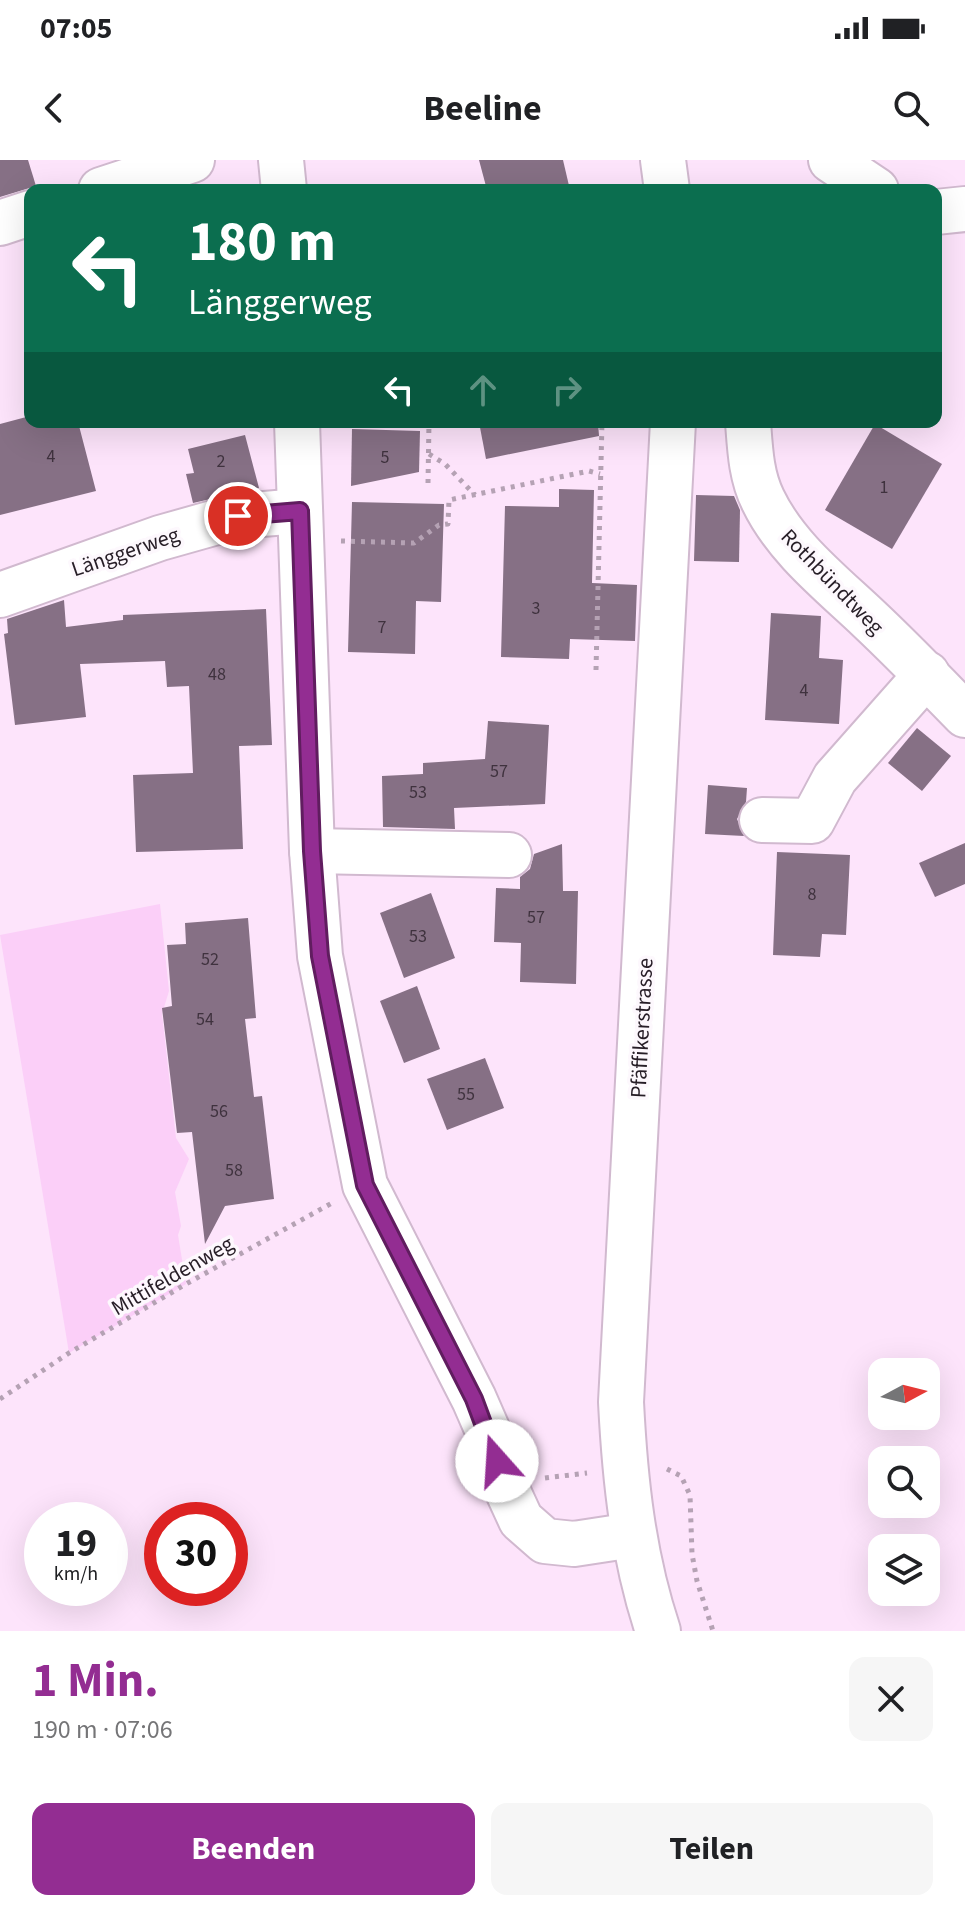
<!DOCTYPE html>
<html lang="de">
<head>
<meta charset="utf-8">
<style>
	body { margin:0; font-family:"Source Sans 3",sans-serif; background:#f6f6f6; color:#202124; height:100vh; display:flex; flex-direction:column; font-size:30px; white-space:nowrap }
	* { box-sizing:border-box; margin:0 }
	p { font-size:26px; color:#757577 }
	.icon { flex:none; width:44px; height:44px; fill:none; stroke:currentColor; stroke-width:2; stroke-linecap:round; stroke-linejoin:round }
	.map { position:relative; height:1471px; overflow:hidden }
	.drawer { display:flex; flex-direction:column; background:#fff; flex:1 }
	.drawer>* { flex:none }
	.top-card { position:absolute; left:24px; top:24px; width:918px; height:244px; border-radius:16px; box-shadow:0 8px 32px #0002; background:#0b6e4f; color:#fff; overflow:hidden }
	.needle { width:52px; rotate:83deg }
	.controls { position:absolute; left:868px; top:1198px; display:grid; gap:16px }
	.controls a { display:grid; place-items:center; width:72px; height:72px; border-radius:16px; background:#fff; box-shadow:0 8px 32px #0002; font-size:40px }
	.speed { position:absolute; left:24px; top:1342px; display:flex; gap:16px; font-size:40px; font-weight:700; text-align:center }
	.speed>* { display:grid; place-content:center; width:104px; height:104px; border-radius:50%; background:#fff; box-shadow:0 8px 32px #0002; line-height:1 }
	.speed small { font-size:20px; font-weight:400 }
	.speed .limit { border:12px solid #d22; background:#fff; color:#111 }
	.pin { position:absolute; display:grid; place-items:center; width:68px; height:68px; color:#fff; margin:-34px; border:4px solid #fff; border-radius:50%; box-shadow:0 2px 8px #0007 }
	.me { position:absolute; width:88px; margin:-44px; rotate:341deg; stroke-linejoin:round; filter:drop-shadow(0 0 6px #0008) }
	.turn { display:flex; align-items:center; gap:28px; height:168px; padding:0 32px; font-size:36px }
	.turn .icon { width:104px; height:104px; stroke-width:2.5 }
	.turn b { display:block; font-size:56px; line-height:68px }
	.lanes { display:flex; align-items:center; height:76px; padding:0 32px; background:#0003; justify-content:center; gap:40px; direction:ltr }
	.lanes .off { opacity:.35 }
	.round { display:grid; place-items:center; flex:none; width:84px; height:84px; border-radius:16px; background:#f6f6f6 }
	.overview { display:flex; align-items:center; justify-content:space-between; height:136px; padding:0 32px }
	h1 { font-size:48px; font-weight:700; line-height:60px; color:#932d92 }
	.primary-button { display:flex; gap:16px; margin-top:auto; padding:16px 32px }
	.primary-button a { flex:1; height:92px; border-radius:16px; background:#932d92; color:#fff; font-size:32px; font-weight:700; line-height:92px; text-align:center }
	.primary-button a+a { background:#f6f6f6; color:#202124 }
	.status { display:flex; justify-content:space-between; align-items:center; height:56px; padding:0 40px; background:#fff; direction:ltr }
	.status svg { height:22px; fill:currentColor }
	header { display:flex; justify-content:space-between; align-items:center; height:104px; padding:0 32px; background:#fff; font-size:36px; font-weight:700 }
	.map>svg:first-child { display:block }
	.green { fill:#fbcff8 }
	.building { fill:#867085 }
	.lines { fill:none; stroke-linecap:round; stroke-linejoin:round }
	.minor-casing { stroke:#d1b9cf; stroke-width:48 }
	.major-casing { stroke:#d1b9cf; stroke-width:48 }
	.path { stroke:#b5a2b4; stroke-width:5; stroke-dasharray:4 6; stroke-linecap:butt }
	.minor { stroke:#fff; stroke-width:44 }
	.major { stroke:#fff; stroke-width:44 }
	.route-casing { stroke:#601d5f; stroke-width:20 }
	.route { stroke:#932d92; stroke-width:14 }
	.labels { text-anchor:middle; stroke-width:7; stroke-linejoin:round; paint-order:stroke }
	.number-label { font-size:18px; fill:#3f323e }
	.street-label { font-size:22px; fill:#271e27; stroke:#fdf8fd }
</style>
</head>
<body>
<div class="status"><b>07:05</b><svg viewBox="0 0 49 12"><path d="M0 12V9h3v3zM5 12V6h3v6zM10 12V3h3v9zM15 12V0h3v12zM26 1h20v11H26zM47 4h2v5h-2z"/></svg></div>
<header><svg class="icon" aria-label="back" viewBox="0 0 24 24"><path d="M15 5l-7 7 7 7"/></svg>Beeline<svg class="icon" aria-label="search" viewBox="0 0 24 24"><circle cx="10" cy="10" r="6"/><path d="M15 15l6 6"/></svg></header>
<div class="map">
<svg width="965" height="1471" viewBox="0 0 965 1471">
	<rect width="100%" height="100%" fill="#fde4fb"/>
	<path class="green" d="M160,744L169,831L162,854L176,978L189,999L175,1032L181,1066L178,1075L186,1124L69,1193L0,775Z"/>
	<g class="building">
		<path d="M0,0H28L36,26L0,37Z"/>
		<path d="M479,0H563L570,30H487Z"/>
		<path d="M30,256V262H78L96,331L0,355V264Z"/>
		<path d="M479,262H598L599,276L486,299Z"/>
		<path d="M875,264L942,304L892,389L825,350Z"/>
		<path d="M352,269L420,271L419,312L351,326Z"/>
		<path d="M245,275L259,328L193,343L186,314L194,313L188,289Z"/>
		<path d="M559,329L594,330L592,423L637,425L635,481L570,479L569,499L501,497L505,346L559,347Z"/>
		<path d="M696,335L734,336L740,350L739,402L694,401Z"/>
		<path d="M352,342L444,344L441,442L416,441L415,494L348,492Z"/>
		<path d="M64,440L66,467L123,460V455L266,449L272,585L239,586L243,689L136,692L133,615L193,613L189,526L167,527L165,501L80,504L86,557L15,565L4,474L8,473L7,459Z"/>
		<path d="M771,453L821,456L819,498L843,500L839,564L765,560Z"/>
		<path d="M488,561L549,565L545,644L454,648L455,669L383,667L382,616L423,614V603L485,599Z"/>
		<path d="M917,568L951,596L922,631L888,603Z"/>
		<path d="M708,625L747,628L746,642L737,659L744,676L705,674Z"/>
		<path d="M965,683V724L935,737L919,703Z"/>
		<path d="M562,684L563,731H578L576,824L520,822L521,783L494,782L496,728L520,729V717L530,709L534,694Z"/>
		<path d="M777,692L850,695L846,775L822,774L820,797L773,795Z"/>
		<path d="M431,733L455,798L404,818L380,753Z"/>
		<path d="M248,758L256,858L245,859L254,937L262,936L274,1039L225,1046L205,1084L192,972L177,973L167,889L162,848L172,846L167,785L186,784L185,763Z"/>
		<path d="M417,826L440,889L404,903L380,841Z"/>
		<path d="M485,898L504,948L447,970L427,919Z"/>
	</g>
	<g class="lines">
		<defs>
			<g id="minor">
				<path d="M281,0L284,30"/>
				<path d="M831,0L876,30"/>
				<path d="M101,30L192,0"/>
				<path d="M936,52L965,49"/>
				<path d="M0,63L30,53"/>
				<path d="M297,262L312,691L320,796L365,1025L474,1239L491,1278L504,1323L521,1360L545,1381L574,1384L633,1375"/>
				<path d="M748,262C750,289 751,316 763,340C786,388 831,423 869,459C902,490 933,522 965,555"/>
				<path d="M0,435L160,378L238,356L300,351"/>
				<path d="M762,660L812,661L835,618L927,514"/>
				<path d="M312,691L509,695"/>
			</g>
			<g id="major">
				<path d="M663,0L667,30"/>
				<path d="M658,1471C633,1396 625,1321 621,1242L673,262"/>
			</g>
		</defs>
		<use href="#minor" class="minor-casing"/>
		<use href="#major" class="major-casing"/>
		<g class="path">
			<path d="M429,294L445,304L475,335"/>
			<path d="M428,323L429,262"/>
			<path d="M341,381L414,383L439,365L448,364L449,340L589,311L600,314"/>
			<path d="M596,510L602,262"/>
			<path d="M0,1239L69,1193L186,1124L332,1043"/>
			<path d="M667,1309L681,1316L690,1335L692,1394L697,1421L713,1471"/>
			<path d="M545,1318L587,1313"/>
		</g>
		<use href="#minor" class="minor"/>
		<use href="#major" class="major"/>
	</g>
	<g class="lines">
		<defs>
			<path id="route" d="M238,356L300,351L312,691L320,796L365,1025L474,1239L497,1301"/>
		</defs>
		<use href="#route" class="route-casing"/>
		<use href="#route" class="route"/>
	</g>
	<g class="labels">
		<g class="number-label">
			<text x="51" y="302">4</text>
			<text x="385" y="303">5</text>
			<text x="221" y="307">2</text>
			<text x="884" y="333">1</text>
			<text x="536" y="454">3</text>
			<text x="382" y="473">7</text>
			<text x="217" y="520">48</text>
			<text x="804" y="536">4</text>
			<text x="499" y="617">57</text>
			<text x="418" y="638">53</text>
			<text x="812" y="740">8</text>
			<text x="536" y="763">57</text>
			<text x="418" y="782">53</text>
			<text x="210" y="805">52</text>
			<text x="205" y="865">54</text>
			<text x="466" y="940">55</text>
			<text x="219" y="957">56</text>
			<text x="234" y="1016">58</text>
		</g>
		<g class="street-label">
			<text transform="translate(125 391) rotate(-19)" y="8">Länggerweg</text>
			<text transform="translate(833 421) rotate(46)" y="8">Rothbündtweg</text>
			<text transform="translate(641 868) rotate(-87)" y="8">Pfäffikerstrasse</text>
			<text transform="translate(172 1115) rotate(-30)" y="8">Mittifeldenweg</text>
		</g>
	</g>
</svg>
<div class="controls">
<a><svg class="needle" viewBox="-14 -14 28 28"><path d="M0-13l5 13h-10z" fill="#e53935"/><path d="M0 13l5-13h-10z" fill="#757577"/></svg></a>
<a><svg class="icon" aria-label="search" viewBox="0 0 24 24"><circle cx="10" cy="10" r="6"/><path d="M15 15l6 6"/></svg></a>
<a><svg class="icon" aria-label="layers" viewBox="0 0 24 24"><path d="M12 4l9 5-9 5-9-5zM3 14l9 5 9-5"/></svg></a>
</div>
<div class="speed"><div>19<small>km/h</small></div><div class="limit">30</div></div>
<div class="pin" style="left:238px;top:356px;background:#d93025"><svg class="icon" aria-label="arrive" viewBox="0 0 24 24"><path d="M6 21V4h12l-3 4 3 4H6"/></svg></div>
<svg class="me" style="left:497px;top:1301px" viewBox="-20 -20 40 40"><circle r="19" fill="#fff"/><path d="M0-13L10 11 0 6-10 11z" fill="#932d92"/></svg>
<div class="top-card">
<div class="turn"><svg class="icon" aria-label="left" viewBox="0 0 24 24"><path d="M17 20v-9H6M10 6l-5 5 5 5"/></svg><div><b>180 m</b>Länggerweg</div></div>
<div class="lanes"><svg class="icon" aria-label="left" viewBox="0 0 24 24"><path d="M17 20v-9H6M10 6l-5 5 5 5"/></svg><svg class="icon off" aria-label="ahead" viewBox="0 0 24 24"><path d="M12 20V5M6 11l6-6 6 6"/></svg><svg class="icon off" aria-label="right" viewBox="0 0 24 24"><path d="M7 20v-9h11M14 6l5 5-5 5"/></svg></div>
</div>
</div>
<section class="drawer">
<div class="overview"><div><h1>1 Min.</h1><p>190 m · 07:06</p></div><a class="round"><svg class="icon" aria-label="close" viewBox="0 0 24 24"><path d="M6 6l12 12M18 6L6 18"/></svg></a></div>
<div class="primary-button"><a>Beenden</a><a>Teilen</a></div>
</section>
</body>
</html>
